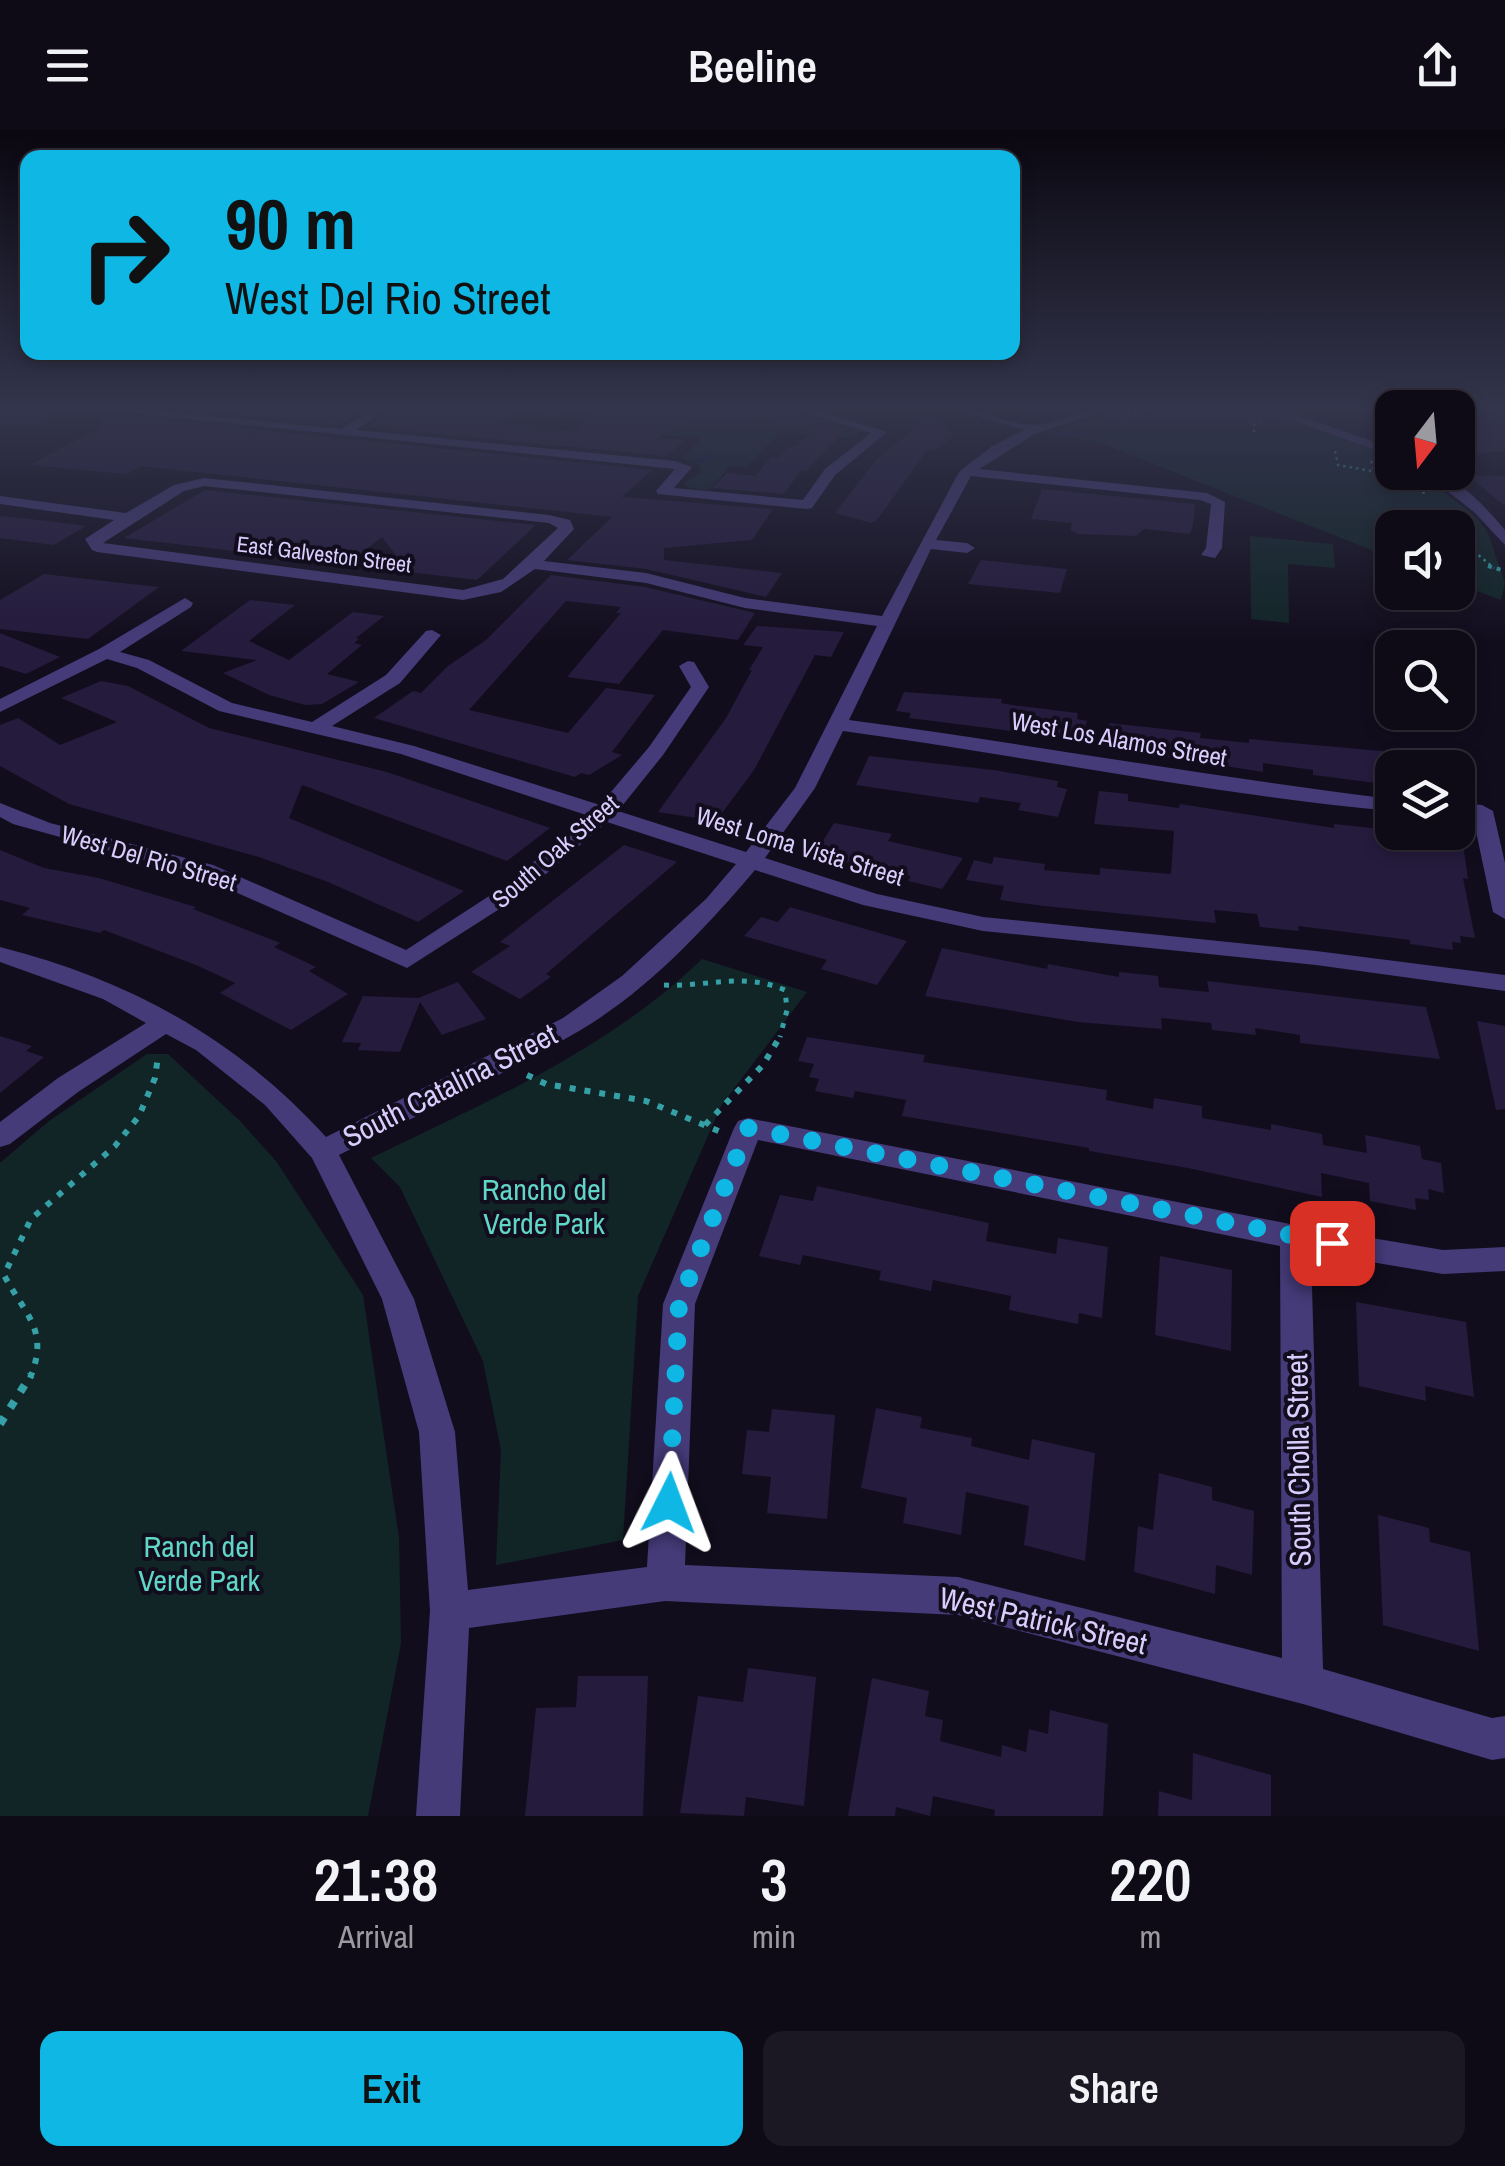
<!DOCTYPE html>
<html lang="en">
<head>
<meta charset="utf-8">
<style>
	body { margin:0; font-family:"Archivo Narrow",sans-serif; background:#1c1823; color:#f1f3f6; height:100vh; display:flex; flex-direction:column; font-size:38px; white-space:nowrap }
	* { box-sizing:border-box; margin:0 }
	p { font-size:32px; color:#9b9aa1 }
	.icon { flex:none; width:55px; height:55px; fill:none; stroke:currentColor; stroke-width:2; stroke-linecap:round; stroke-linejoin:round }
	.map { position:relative; height:1686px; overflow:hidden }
	.panel { display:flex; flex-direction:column; background:#0e0a16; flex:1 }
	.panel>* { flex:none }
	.top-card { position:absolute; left:20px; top:20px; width:1000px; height:210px; border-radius:20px; box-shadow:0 5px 15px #0003,0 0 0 2px #2e2b35; background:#0fb7e5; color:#111; overflow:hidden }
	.needle { width:65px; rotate:196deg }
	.fabs { position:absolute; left:1375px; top:260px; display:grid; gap:20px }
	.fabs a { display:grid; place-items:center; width:100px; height:100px; border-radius:20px; background:#0e0a16; box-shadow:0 5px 15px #0003,0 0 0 2px #2e2b35; font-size:50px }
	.pin { position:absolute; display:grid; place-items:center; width:85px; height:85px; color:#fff; margin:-42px; border-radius:20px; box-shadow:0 5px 15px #0006 }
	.me { position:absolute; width:110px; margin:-55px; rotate:3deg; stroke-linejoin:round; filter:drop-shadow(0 0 8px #0008) }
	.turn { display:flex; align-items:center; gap:35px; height:210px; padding:0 40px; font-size:45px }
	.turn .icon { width:130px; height:130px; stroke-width:2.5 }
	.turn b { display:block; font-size:70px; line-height:85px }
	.eta { display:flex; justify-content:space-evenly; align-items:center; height:170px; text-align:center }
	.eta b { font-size:60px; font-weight:600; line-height:70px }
	.primary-button { display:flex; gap:20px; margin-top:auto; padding:20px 40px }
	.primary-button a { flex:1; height:115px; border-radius:20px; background:#0fb7e5; color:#111; font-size:40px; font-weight:600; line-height:115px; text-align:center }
	.primary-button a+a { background:#1c1823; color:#f1f3f6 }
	header { display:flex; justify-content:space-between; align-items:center; height:130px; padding:0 40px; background:#0e0a16; font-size:45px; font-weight:600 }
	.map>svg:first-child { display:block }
	.green { fill:#112527 }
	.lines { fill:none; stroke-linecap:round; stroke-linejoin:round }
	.stream { stroke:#0c1738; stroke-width:4 }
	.building { fill:#251b3d }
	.path-far4 { stroke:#35a1a7; stroke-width:2.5; stroke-dasharray:2.5 4; stroke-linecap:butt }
	.path-far3 { stroke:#35a1a7; stroke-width:4; stroke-dasharray:4 5; stroke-linecap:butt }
	.path-far2 { stroke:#35a1a7; stroke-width:5; stroke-dasharray:5 8; stroke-linecap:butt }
	.path-far1 { stroke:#35a1a7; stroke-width:6; stroke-dasharray:6 9; stroke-linecap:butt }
	.path { stroke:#35a1a7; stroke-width:8; stroke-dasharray:8 11; stroke-linecap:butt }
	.minor { fill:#453b79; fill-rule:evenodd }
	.route { stroke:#0fb7e5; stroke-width:18; stroke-dasharray:0 32.4 }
	.labels { text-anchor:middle; stroke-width:8; stroke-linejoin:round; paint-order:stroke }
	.far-street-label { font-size:22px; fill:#d8cdfc; stroke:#120d1d }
	.street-label { font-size:25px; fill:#d8cdfc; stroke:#120d1d }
	.near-street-label { font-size:30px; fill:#d8cdfc; stroke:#120d1d }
	.near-park-label { font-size:30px; fill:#5fd6c6; stroke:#120d1d }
</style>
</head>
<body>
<header><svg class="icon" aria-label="menu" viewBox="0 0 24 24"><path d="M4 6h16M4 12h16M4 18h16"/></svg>Beeline<svg class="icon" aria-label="share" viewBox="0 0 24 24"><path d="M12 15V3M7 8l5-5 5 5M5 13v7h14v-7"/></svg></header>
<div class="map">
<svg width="1505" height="1686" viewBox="0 0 1505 1686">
	<rect width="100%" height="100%" fill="#120d1d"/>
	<g class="green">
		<path d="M695,278H776L861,301L846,308L781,302L746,337L730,336L709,360L689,358L684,353L701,343L700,335L683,328L702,308L632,302L655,281L689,285Z"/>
		<path d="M1128,278H1256L1326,299L1392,327V342L1420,343L1477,388L1488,403L1505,453L1501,470L1458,454V398H1392V428L1100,313L1049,302Z"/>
		<path d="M1250,406L1333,414L1335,438L1288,434L1289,493L1251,489Z"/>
		<path d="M702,829L807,862L721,976L638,1166L623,1410L496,1435L501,1320L483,1231L400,1057L371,1028C487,972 609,919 702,829Z"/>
		<path d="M147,924H168L239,990L276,1031L363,1165L399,1408L401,1513L368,1686H0V1033L49,991Z"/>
	</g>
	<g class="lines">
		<g class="stream">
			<path d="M785,290L797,285"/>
			<path d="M1052,304L1095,302"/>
			<path d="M695,332L711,327"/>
		</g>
	</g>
	<g class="building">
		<path d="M0,278H50L46,299L0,294Z"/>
		<path d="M169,278H366L340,295Z"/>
		<path d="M392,278H520L498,295L575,301L603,278L686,284L659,308L685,310L667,326L367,297Z"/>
		<path d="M1458,278H1505V321L1458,326Z"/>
		<path d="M101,284L652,340L622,367L773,379L752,410L664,418V430L782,443L766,467L646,439L567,430L612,387L141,336L126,344L29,335L100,298Z"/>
		<path d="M928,287L939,290L954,306L934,321L927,320L877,390L871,393L835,383L875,331Z"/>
		<path d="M819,291L846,299L806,341L801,340L784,364L712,358L727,343L755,346L771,327L779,328L789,317H796Z"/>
		<path d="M1467,345L1505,346V376Z"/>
		<path d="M1042,359L1195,374L1193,395L1190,404L1144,399L1136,406L1078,404L1070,400L1072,393L1031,389Z"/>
		<path d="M205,360L536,395L477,450L409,442L382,407L347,434L124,408Z"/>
		<path d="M0,386L48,391L86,396L54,415L0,408Z"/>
		<path d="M981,430L1067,439L1060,463L968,454Z"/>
		<path d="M44,444L113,452L159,457L88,509L0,499V470Z"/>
		<path d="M551,445L645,457L755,483L738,510L663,500L619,554L567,547L621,483H616L621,477L566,471L469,580L568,603L606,558L655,565L612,622L622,625L589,645L581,643L575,647L374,588L413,561L421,563L448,536L486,510Z"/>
		<path d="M250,470L295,475L249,511L289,530L353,482L384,486L356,508L359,509L354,513L362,515L327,544L359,552L322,574L305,575L269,565L223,543L257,530L181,521Z"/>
		<path d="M757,496L844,502L831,527L815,525L754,640L716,691L658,682L726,588L752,540H749L763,517L743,515Z"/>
		<path d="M0,503L60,527L26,544L0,536Z"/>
		<path d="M101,551L128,556L209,598L387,642L550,698L507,731L302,655L289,688L464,761L418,792L328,752L259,727L69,674L0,636V595L18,588L60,615L117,592L61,568Z"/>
		<path d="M904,562L1002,569L1001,573L1012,575L1078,583L1077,589L1087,591L1082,610L909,588L911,583L896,581Z"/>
		<path d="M1109,593L1201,603L1200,608L1249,613V609L1392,622V655L1313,645V640L1263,633V642L1105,617Z"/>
		<path d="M869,626L994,640L1058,651L1057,657L1067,659L1058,687L1018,680L1021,673L980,667L978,673L856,655Z"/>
		<path d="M1099,661L1128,664V671L1179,678L1180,674L1334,698V694L1391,700L1463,714L1468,749L1463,748L1475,808L1460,806L1461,813L1452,812L1453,820L1410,814V810L1298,796L1299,801L1260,797L1257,784L1214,780L1216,793L1044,776L1000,770L1004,756L966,750L974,730L992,734L994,727L1045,734L1044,740L1100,745V738L1171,744L1174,701L1094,694Z"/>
		<path d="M834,693L892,704L888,711L963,728L942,759L908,751L911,746L838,731L844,721L820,716Z"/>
		<path d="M624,715L677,732L546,844L551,847L520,869L471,842L510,816L500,812Z"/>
		<path d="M0,720L44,738L99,748L196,777L193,779L280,813L274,817L316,837L309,841L348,864L291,900L220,863L235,853L196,835L104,800L100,803L22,785L30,778L0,770Z"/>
		<path d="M790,777L831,789L907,811L877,855L821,839L827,830L744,806L761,787L778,792Z"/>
		<path d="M942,818L1047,839L1048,834L1119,847V842L1158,846L1159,857L1209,862L1207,851L1426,877L1440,929L1300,913V905L1255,898L1256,905L1212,900L1211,893L1161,888L1162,899L1078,892L925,866Z"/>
		<path d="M458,852L486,889L442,905L420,872L400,922L358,920L361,913L342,912L363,866L418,868Z"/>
		<path d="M1477,891L1505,896V979L1496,980Z"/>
		<path d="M0,906L32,916L26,921L44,927L0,963Z"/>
		<path d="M807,907L925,925L923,932L1107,960L1106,970L1153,979L1154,968L1202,976V988L1271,1000V994L1322,1004L1323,1015L1367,1023L1365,1005L1420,1016L1422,1029L1441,1033L1444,1063L1428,1059L1429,1070L1415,1068L1416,1080L1370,1071L1369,1053L1321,1043L1322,1067L1188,1038L1089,1021V1018L902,986L906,970L855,961L853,968L815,961L819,949L809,947L814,934L798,931Z"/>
		<path d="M817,1056L989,1093L986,1111L1056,1124L1058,1108L1108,1117L1102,1188L1079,1183L1078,1194L1009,1180L1011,1166L933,1150L931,1161L879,1150L881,1141L803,1125L800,1135L759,1126L780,1065L813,1071Z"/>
		<path d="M1160,1126L1232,1140L1231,1221L1155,1205Z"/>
		<path d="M1356,1172L1466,1192L1474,1267L1425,1256L1426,1271L1359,1256Z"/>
		<path d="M876,1278L922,1287L920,1298L972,1308L971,1316L1029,1330L1032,1309L1095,1323L1085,1431L1024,1415L1029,1376L966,1362L961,1405L903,1393L907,1368L861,1358Z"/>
		<path d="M772,1279L835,1285L827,1389L767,1383L771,1347L742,1344L747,1300L769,1302Z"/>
		<path d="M1159,1343L1212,1357V1370L1254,1381L1252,1445L1216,1435L1215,1464L1134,1442L1138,1396L1153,1400Z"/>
		<path d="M1378,1385L1429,1398L1430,1412L1470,1422L1479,1521L1383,1495Z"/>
		<path d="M748,1538L816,1547L804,1676L746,1667L744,1686L680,1683L698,1566L743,1572Z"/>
		<path d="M578,1546H648L643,1686H525L536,1578L576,1577Z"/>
		<path d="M872,1548L929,1561L925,1586L943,1590L940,1611L1001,1627L1002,1615L1026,1622L1029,1599L1048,1604L1050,1580L1108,1594L1103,1686H994L995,1680L933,1666L930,1686L896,1677L895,1686H848Z"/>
		<path d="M1193,1623L1271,1645V1686H1158L1159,1661L1192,1670Z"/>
	</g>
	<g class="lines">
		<g class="path-far4">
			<path d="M1121,286L1157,278"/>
			<path d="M1254,302V295L1260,291"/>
			<path d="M1335,321L1338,335L1372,341"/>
			<path d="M1371,331L1376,345L1399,349L1428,365"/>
			<path d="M1469,393L1465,414L1494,438"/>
		</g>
		<path class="path-far3" d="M1488,436L1505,441"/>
		<path class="path-far2" d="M664,855C707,857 743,842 785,860L787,880L780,907"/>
		<g class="path-far1">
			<path d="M527,945L546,954L646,971L721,1002"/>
			<path d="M705,995L763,935L781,905"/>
			<path d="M30,1248C50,1200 25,1185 4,1145L31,1089L115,1016L139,986L155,948L158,926"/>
		</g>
		<path class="path" d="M0,1294L31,1245"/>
		<g class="minor">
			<path d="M83,278H129L341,299L373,278H388L356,300L675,331L692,337L674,358L803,370L825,339L871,303L789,278H809L887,302L835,345L812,378L807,379L658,364L656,361L675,339Z"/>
			<path d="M551,278H565L553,287L547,283Z"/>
			<path d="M949,278C979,278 1010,295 1035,295C1057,294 1083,278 1113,278L1035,304L979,339L1207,363L1225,372L1222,418L1215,428L1201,425L1206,418L1211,374L1200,370L971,346L936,410L967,413L975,418L967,423L931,419L849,590C1030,614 1210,647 1392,669V681C1208,664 1027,626 843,601L815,658L765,728L877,764L983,787L1316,821L1505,845V861L1316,835L983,801L863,775L755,740C705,799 647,861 579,901C502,946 419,984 339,1025L414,1169L455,1302L468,1460L647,1437L663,1174L734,998L738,991L748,988L1295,1095L1443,1120L1505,1117V1141L1443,1144L1311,1122L1323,1539L1492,1588L1505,1586V1628L1492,1630L1303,1574L958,1485L665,1471L469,1498L460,1686H416L430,1481L419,1302L382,1169L312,1028L265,975L196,920L166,904L78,962L10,1014L0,1017V992L58,948L146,893L103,869L0,832V817C128,849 237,909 326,1007L563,888L622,846L706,769L736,734L607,692L520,766L407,838L197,745L13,694L0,687V673L50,693L213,735L406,820L503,757L589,686L401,624L219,581L137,538L107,529L0,582V569L99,519L185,468L193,473L191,477L120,522L149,530L232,573L312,592L386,545L426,501L432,500L441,505L400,553L332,596L414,616L600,675L649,617L691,557L679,536L688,531L694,532L709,557L663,625L618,681L746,722L795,658L877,496L745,478L646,453L535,439L501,462L463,470L97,422L92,420L85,409L114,390L0,374V366L126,383L174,355L204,348L549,385L570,390L574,399L544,431L646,443L745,468L882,486L959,342L991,317L1024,300ZM204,356L549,393L558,398L503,449L463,460L103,413L184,361ZM758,1010L1280,1116L1282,1528L958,1447L685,1435L695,1174Z"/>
			<path d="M1259,278H1277L1392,318V326Z"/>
			<path d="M1423,342C1456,342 1485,377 1505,400V415L1474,382Z"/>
			<path d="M1458,673L1482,675L1493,681L1505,733V789L1493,782L1473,687L1458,685Z"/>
		</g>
	</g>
	<linearGradient id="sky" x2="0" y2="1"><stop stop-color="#0a0710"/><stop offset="0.54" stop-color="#33354c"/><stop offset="1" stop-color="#33354c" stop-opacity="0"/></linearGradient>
	<rect width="1505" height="514" fill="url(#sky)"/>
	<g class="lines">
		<path class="route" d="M669,1373L679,1174L748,998L1332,1113"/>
	</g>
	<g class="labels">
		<g class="far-street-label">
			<text transform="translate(324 424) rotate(7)" y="8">East Galveston Street</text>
		</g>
		<g class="street-label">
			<text transform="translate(1119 609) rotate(10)" y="9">West Los Alamos Street</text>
			<text transform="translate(800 716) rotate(17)" y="9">West Loma Vista Street</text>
			<text transform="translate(555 721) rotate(-41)" y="9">South Oak Street</text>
			<text transform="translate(149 728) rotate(16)" y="9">West Del Rio Street</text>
		</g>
		<g class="near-street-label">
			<text transform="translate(450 956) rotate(-27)" y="10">South Catalina Street</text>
			<text transform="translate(1299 1330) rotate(-91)" y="10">South Cholla Street</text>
			<text transform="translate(1043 1491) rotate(13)" y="10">West Patrick Street</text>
		</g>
		<g class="near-park-label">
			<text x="544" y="1070">Rancho del<tspan x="544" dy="34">Verde Park</tspan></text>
			<text x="199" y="1427">Ranch del<tspan x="199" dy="34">Verde Park</tspan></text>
		</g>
	</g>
</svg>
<div class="fabs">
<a><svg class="needle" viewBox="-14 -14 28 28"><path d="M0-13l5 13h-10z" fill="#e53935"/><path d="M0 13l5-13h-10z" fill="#9b9aa1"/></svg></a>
<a><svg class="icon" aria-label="sound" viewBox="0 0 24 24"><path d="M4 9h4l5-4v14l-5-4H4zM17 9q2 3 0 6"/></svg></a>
<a><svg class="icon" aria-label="search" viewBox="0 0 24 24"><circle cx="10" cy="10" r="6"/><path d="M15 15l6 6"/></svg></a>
<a><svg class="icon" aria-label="layers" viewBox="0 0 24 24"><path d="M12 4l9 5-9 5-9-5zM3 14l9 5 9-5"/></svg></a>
</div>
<div class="pin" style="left:1332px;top:1113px;background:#d93025"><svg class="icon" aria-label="arrive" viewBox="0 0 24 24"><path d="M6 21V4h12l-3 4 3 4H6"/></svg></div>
<svg class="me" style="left:669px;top:1373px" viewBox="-20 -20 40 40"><path d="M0-17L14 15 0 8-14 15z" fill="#0fb7e5" stroke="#fff" stroke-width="4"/></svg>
<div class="top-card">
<div class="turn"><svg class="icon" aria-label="right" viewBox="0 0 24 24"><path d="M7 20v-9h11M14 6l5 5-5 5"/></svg><div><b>90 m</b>West Del Rio Street</div></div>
</div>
</div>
<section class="panel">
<div class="eta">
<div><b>21:38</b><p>Arrival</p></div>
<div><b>3</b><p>min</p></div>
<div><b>220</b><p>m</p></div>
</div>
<div class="primary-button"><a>Exit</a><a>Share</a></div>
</section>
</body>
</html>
